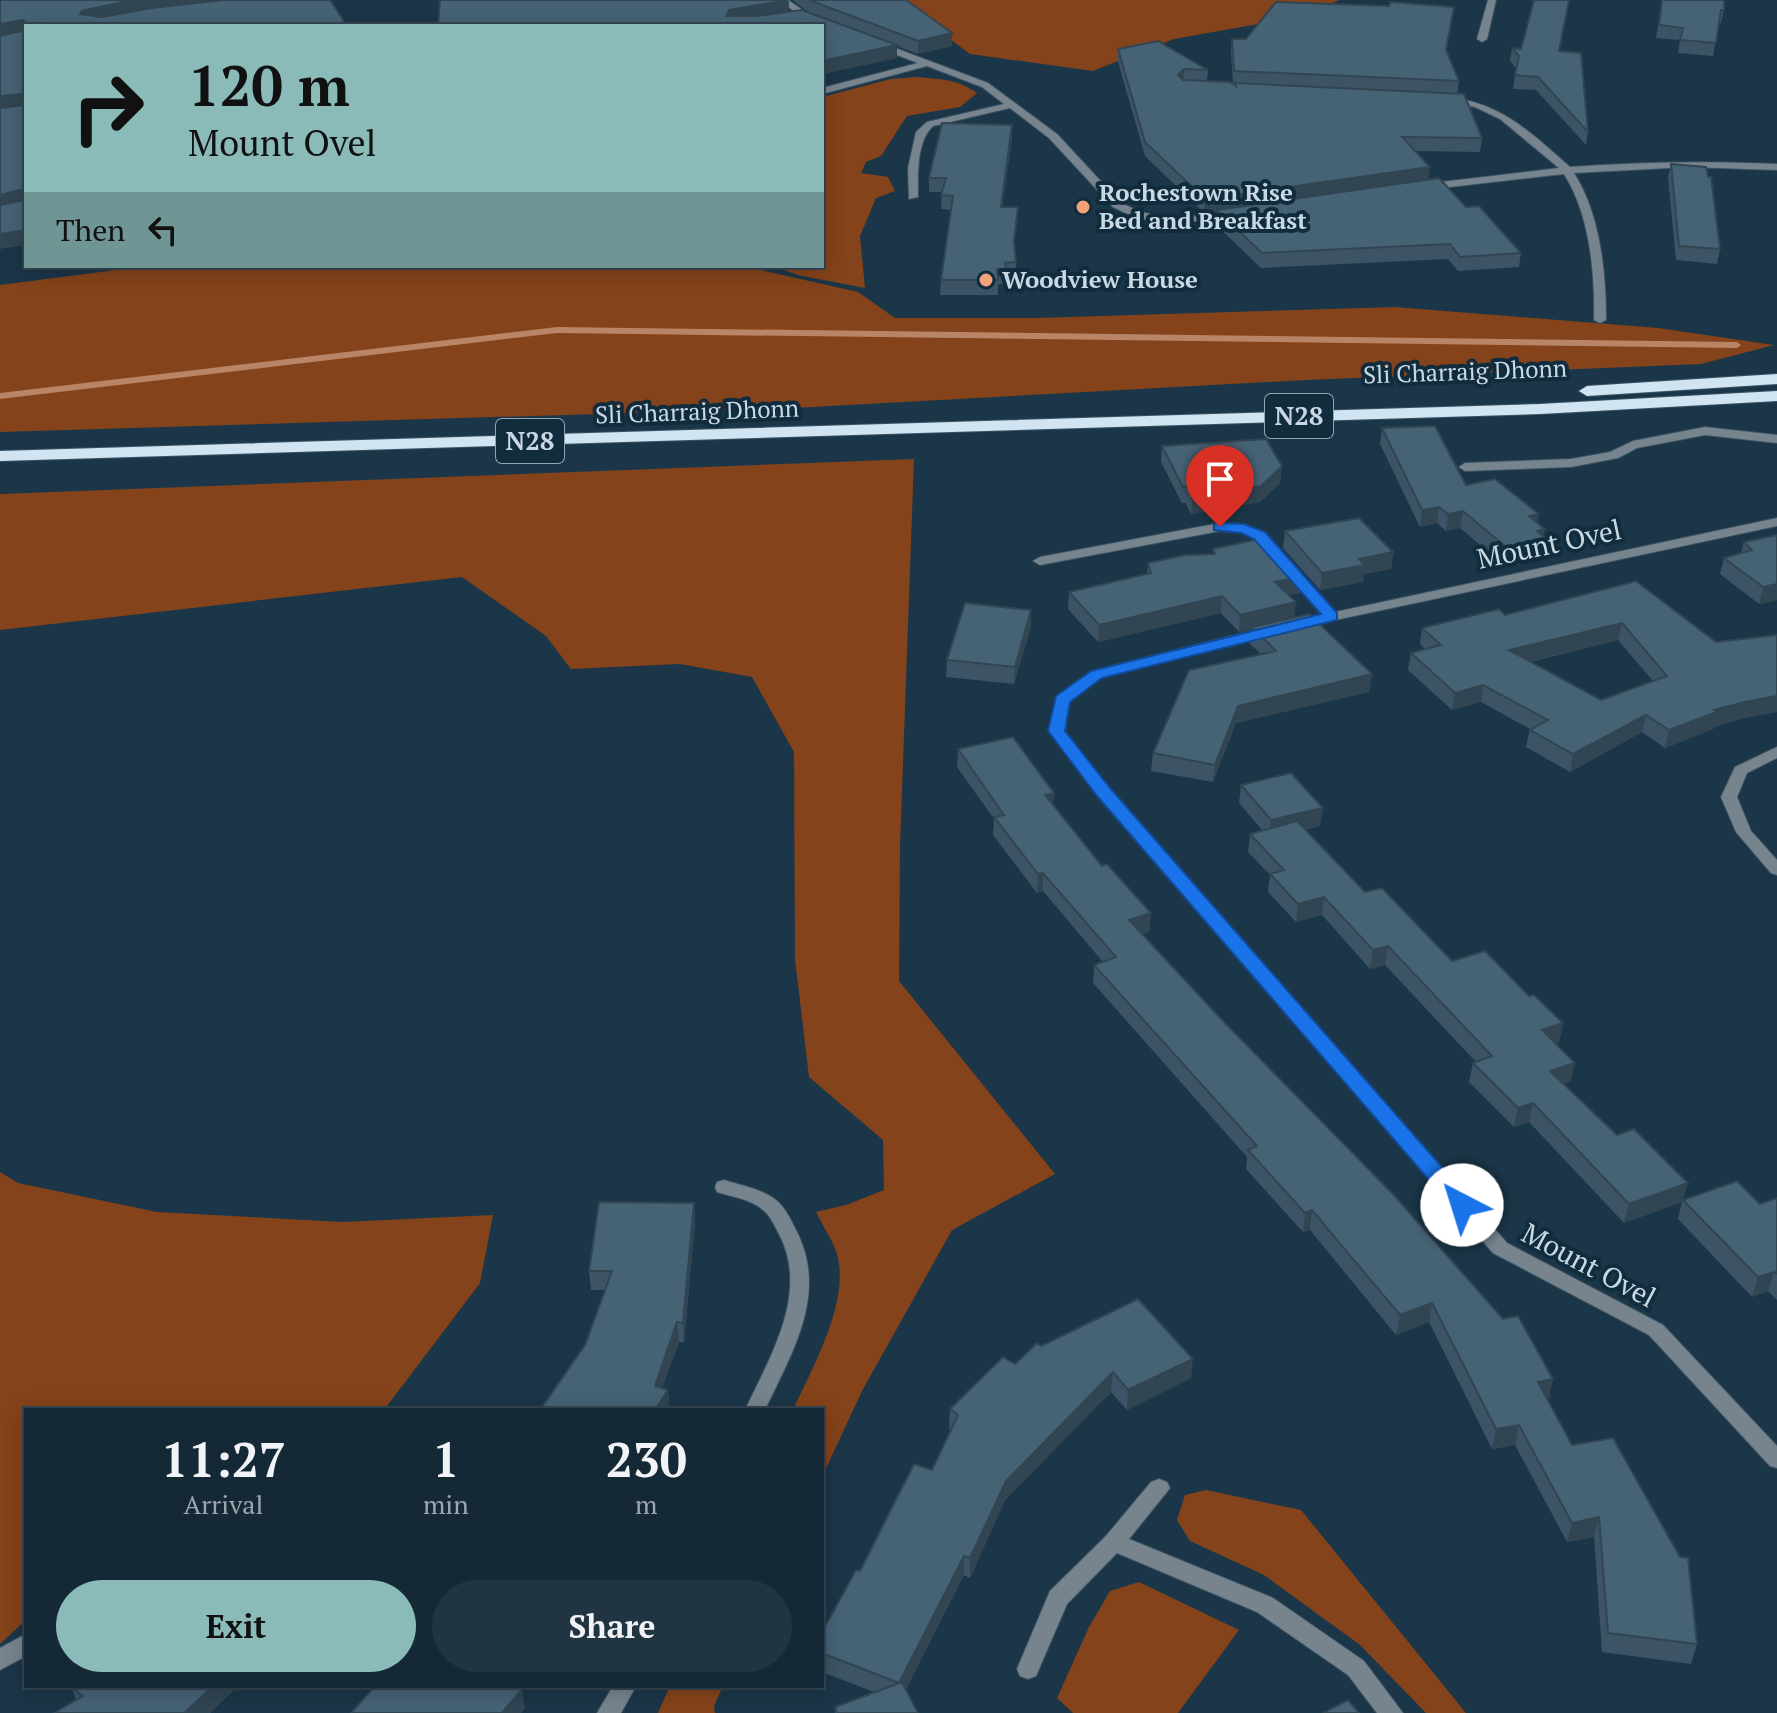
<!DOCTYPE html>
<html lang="en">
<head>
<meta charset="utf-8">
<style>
	body { margin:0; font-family:"PT Serif",serif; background:#213442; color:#f1f3f6; height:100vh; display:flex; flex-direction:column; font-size:30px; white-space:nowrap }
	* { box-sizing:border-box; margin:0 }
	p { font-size:26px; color:#9da6ad }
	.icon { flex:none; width:44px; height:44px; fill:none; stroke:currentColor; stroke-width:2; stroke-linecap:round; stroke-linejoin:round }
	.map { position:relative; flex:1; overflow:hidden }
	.details { position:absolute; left:24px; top:1408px; width:800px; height:280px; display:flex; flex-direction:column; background:#142836; border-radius:0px; box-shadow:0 4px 20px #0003,0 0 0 2px #334451 }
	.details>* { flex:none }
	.top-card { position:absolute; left:24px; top:24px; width:800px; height:244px; border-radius:0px; box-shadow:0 4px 20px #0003,0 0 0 2px #334451; background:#8bbbb9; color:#111; overflow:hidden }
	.pin { position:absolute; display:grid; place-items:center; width:68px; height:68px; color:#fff; margin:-82px -34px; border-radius:50% 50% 50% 0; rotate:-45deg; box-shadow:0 0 8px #0007 }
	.pin .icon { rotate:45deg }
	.me { position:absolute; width:88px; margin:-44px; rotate:320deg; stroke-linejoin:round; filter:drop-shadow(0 0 6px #0008) }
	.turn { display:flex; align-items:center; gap:28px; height:168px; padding:0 32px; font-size:36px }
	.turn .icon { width:104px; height:104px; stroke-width:2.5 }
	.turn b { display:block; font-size:56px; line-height:68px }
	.then { display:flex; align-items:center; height:76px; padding:0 32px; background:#0003; gap:16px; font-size:30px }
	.eta { display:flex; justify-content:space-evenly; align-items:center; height:136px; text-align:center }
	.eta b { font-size:48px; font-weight:800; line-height:56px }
	.button { display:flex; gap:16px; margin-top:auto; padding:16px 32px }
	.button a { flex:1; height:92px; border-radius:48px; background:#8bbbb9; color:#111; font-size:32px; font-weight:800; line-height:92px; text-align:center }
	.button a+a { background:#213442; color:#f1f3f6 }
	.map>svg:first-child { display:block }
	.green { fill:#84431a }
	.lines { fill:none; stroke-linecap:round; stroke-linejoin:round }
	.stream { fill:#b88568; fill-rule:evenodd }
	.service-casing { stroke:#3a5364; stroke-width:2 }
	.minor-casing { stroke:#3a5364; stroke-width:2 }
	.trunk-casing { stroke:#3a5364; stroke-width:2 }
	.service { fill:#77848d; fill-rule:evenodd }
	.minor { fill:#77848d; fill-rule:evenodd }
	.trunk { fill:#d0e4f1; fill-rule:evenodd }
	.wall { fill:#3c5465; fill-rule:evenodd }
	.shaded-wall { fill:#314552 }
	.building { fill:#466275; stroke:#314552; stroke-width:2; fill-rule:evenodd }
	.route { fill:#1a73e8; stroke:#114b97; stroke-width:2 }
	.poi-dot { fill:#f0a278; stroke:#102c3d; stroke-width:3 }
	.labels { text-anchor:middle; stroke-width:8; stroke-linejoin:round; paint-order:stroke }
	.far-poi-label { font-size:24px; font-weight:bold; fill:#c9d9e4; stroke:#102c3d; text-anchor:start }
	.far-street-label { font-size:24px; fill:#c9d9e4; stroke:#102c3d }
	.shield { fill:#102c3d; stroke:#92a5b2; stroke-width:2 }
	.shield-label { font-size:26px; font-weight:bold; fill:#c9d9e4 }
	.street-label { font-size:28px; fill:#c9d9e4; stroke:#102c3d }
</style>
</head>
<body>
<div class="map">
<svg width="1777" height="1713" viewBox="0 0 1777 1713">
	<rect width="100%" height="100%" fill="#1b3648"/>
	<g class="green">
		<path d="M898,0H1339L1303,16L1174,39L1093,71L970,54Z"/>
		<path d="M916,77C939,79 958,79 977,93L960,107L907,116L881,156L866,162L861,173L888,177L895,191L876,198L860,236L865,288L798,275L772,266H822V97L891,79Z"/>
		<path d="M147,266H759L765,271L858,292L895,318H1037L1395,307L1658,328L1774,345L1701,364L1306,380L794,408L0,432V285Z"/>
		<path d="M914,459L900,846L899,981L1055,1174L952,1230L862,1391L822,1477V1410H793C813,1366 852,1299 836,1251C831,1238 822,1224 816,1212L846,1205L884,1190L883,1140L809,1077L795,959L794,752L752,677L680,664L571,669L546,636L462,577L0,630V494Z"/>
		<path d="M0,1172L18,1183L157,1212L343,1222L493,1215L480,1283L384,1410H26V1620L0,1644Z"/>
		<path d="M1206,1490L1301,1510L1466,1713H1426L1360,1645L1264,1575L1190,1541L1177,1520L1185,1495Z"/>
		<path d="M1139,1582L1239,1630L1178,1713H1073L1057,1698L1089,1627L1110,1591Z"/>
		<path d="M670,1686H723L714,1706L715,1713H658Z"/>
	</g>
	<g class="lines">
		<path class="stream" d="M557,327L1737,342L1741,345L1737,348L557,333L0,399V393Z"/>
		<defs>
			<path id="service" d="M1705,427L1777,435V443L1705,435L1637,448L1618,458L1571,467L1465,471L1459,467L1465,463L1571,459L1610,452L1633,441Z"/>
			<g id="minor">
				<path d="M778,0H788L817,20L810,22Z"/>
				<path d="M1488,0H1496L1487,39L1482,42L1477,39Z"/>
				<path d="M876,43H882L988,83L1057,134L1121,203L1141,212L1164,217L1235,213L1240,216L1235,219L1164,223L1134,217L1113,207L1049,138L1010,108L933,126C916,142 918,175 918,197L909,199L908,168L916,132L927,122L1004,104L982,87L927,66L822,94V88L918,63L876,47Z"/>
				<path d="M1448,97C1502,103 1531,133 1570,167C1639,162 1708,161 1777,164V170L1688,167L1574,173C1600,214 1606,272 1606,320L1600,323L1594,320C1595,273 1590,215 1564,174L1424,190L1419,187L1424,184L1559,168L1500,119L1475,107L1445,102L1443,100Z"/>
				<path d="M1777,518V526L1293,629L1286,625L1288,622L1322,615L1255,538L1242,532L1220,531L1040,565L1033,561L1040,557L1220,523L1244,524L1265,532L1335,612Z"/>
				<path d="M1271,626L1276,627L1278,630L1276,633L1102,677L1069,702L1065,731L1108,789L1507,1243L1663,1325L1777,1446V1468L1770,1466L1649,1335L1493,1253L1098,795L1050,731L1057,697L1092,671Z"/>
				<path d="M1777,747V758L1747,773L1737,797L1751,831L1777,860V875L1771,873L1736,832L1721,797L1735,767Z"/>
				<path d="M724,1180C740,1185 762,1189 776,1200C785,1207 791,1220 796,1230C829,1294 792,1352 765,1410H745C770,1357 809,1294 780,1236C775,1227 771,1216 763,1210C751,1199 732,1197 717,1192L715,1187L717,1182Z"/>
				<path d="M1159,1479L1167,1482L1170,1488L1129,1539L1273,1598L1364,1661L1403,1713H1377L1348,1675L1257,1612L1117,1553L1067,1604L1036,1676L1028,1679L1020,1676L1017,1669L1050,1591L1106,1536L1151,1482Z"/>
				<path d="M26,1634V1656L0,1670V1648Z"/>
				<path d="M613,1686H636L621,1713H597Z"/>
			</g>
			<g id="trunk">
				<path d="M1777,374V384L1587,396L1579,391L1587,386Z"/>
				<path d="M1777,391V401L1540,414L0,461V451L1540,404Z"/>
			</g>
		</defs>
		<use href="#service" class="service-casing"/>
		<use href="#minor" class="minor-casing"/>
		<use href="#trunk" class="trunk-casing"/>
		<use href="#service" class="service"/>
		<use href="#minor" class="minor"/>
		<use href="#trunk" class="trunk"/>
	</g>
	<g class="wall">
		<path d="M0,0H330L26,245Z"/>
		<path d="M793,0H906L952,33V46L918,54L897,46V58L822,74V26H438L789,1V12H808Z"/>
		<path d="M1662,0L1724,10L1721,23H1719L1713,56L1678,53L1680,40L1656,38Z"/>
		<path d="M1452,19L1446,51L1459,81L1457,94L1482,138L1480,152L1415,151L1428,179L1466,207L1521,253L1519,267L1458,271L1448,259L1261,268L1215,224L1217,212L1204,213L1145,156L1118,62V49L1208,70L1207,81L1235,85V84H1233L1231,52L1232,39H1246Z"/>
		<path d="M1512,48L1559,51L1588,132L1586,145L1536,90L1513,89L1516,68L1510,61Z"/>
		<path d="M1012,125V139L1002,207H1018L1014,246L1016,262V277H1006V284H998V295H940L941,280L951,210L941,209L942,192H929V178Z"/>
		<path d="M1671,164L1720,249L1717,264L1676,260L1668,178Z"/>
		<path d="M1382,428L1466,485L1539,514L1537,523L1544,536L1547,539L1544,556L1504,565L1460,528L1446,531L1437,523L1420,527L1380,444Z"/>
		<path d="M1162,446L1282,466L1280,483L1260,502L1191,514L1186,503H1182L1161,462Z"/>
		<path d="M1285,531L1393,552L1391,569L1364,574L1363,582L1320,590L1283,548Z"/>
		<path d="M1777,535V600L1759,604L1720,574L1724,558L1741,553L1744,542Z"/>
		<path d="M1257,536L1300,593L1289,595L1295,618L1372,674L1369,692L1236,723L1213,782L1151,771L1153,753L1261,654L1250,644L1252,629L1239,632L1221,613L1098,642L1068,609L1069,592L1147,574L1148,563L1213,554V549L1257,540Z"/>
		<path d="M1636,581L1741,719L1714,727L1713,729L1665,748L1642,732L1570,772L1526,747L1530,729L1481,702L1452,710L1408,670L1411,653L1425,649L1420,644L1422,628L1505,615ZM1618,640L1653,681L1601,700L1530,662Z"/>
		<path d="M1031,610V627L1014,684L946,677L947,660Z"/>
		<path d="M958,749L1054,806L1102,866L1151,913L1149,932L1142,934L1549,1399H1547L1572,1445L1697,1644L1691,1664L1602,1652L1594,1537L1567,1542L1515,1445L1492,1449L1429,1322L1396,1335L1310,1230L1303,1232L1246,1169L1247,1157L1093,983L1094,965L1103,962L1043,891L1037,893L993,835L994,819L957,767Z"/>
		<path d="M1241,785L1320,826L1305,830L1365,892L1452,961L1529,996L1563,1023L1559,1042L1555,1043L1571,1081L1563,1084L1684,1199L1760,1204L1777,1198V1300L1768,1291L1752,1297L1678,1219L1682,1202L1624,1223L1529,1122L1514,1127L1469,1082L1473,1063L1476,1062L1385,965L1370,969L1322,915L1296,922L1268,892L1270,875L1248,852L1250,834L1263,831L1239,803Z"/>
		<path d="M694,1203L695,1222L684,1342H679L662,1388L668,1390L669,1410L585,1345L605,1290H591L589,1271Z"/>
		<path d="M1041,1346L1191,1378L1127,1410L1111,1392L1005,1500L970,1578L964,1575L906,1689L918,1713H835V1707L874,1692L822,1672V1632L860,1571L932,1470L951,1430L949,1429L950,1409Z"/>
		<path d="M75,1686H238L210,1713H54L76,1700L72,1688Z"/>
	</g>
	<g class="shaded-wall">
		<path d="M132,0H230L84,23L80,14L82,11Z"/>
		<path d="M789,1V13L730,23L727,16L729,10Z"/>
		<path d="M23,20L25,32L0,37V24Z"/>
		<path d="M952,33V46L918,54V41Z"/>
		<path d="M897,45V58L822,74V61Z"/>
		<path d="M1184,69L1183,82L1178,75Z"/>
		<path d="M23,94L26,107L0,109V96Z"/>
		<path d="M1012,125V139L1000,221L1001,207Z"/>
		<path d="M1430,167L1428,181L1217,210V212L1204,213L1205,199Z"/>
		<path d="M23,189L26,203L0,209V195Z"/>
		<path d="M26,230V245L0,249V234Z"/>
		<path d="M1282,466L1280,483L1260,502L1191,514L1192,497Z"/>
		<path d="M1439,507L1437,523L1420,527L1422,510Z"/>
		<path d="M1463,511L1460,528L1446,531L1448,514Z"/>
		<path d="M1539,514L1536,531L1529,516Z"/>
		<path d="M1545,529L1543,540L1547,539L1544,556L1504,565L1507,548L1537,531Z"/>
		<path d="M1393,552L1391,569L1364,574L1363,582L1320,590L1322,573L1359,559Z"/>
		<path d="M1302,577L1300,593L1273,599L1275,582Z"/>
		<path d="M1777,584V600L1759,604L1763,587Z"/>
		<path d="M1222,596L1221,613L1098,642L1099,625Z"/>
		<path d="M1296,602L1294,619L1252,627V629L1239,632L1240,615Z"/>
		<path d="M1031,610V627L1014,684L1015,667Z"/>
		<path d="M1622,623L1618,640L1506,667L1509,650Z"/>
		<path d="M1372,674L1369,692L1236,723L1213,782L1215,765L1238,706Z"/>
		<path d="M1483,685L1481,702L1452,710L1455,693Z"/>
		<path d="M1777,696V712L1741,719L1714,727L1713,729L1665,748L1669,730L1714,710L1745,702Z"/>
		<path d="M1646,715L1642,732L1570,772L1573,754Z"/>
		<path d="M1054,793L1053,811L1045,795Z"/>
		<path d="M1323,808L1320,826L1269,838L1271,820Z"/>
		<path d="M1043,873V891L1037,893L1038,874Z"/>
		<path d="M1324,897L1322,915L1296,922L1298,904Z"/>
		<path d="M1151,913L1149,932L1128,938L1129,920Z"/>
		<path d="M1388,946L1385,965L1370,969L1373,950Z"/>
		<path d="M1563,1023L1559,1042L1538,1049L1542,1030Z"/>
		<path d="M1575,1063L1571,1081L1546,1090L1550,1071Z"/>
		<path d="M1533,1103L1529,1122L1514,1127L1518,1108Z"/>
		<path d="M1688,1183L1682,1202L1624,1223L1629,1204Z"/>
		<path d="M694,1203L695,1222L684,1342L683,1323Z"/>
		<path d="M1312,1210L1310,1230L1303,1232L1305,1213Z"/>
		<path d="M1774,1272L1768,1291L1752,1297L1758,1277Z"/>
		<path d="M1432,1303L1429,1322L1396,1335L1400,1315Z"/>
		<path d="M677,1322L679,1342L656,1405L655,1386Z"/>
		<path d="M1193,1359L1191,1378L1127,1410L1128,1390Z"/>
		<path d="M1113,1372L1111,1392L1005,1500L970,1578V1558L1006,1481Z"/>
		<path d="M1553,1379L1549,1399L1533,1401L1538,1382Z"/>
		<path d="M668,1390L669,1410H655Z"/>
		<path d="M1519,1425L1515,1445L1492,1449L1496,1429Z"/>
		<path d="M1599,1517L1594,1537L1567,1542L1572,1523Z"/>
		<path d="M964,1556V1575L899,1702V1683Z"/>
		<path d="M213,1686H238L210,1713H184Z"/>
		<path d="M522,1689L525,1708L521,1713H502Z"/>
	</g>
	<g class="building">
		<path d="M0,0H132L82,11L80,14L102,17L152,8L224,0H330L347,26H26V23L23,20L0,24Z"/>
		<path d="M440,0H788L729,10L727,16H756L802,10L897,45L822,61V26H438Z"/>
		<path d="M809,0H906L952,33L918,41Z"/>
		<path d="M1534,0H1569L1559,51L1581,53L1588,132L1538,77L1515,75L1519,56L1512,48L1521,49Z"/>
		<path d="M1662,0H1724V10H1721L1716,43L1680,40L1683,28L1659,25Z"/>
		<path d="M1276,2L1389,6L1390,2L1454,7L1446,50L1459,81L1234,71L1232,39H1246Z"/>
		<path d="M26,28V97L23,94L0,96V36L26,30Z"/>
		<path d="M1158,41L1208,70L1184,69L1178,75L1183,80L1230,82L1236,86L1235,83L1464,94L1482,138L1402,137L1430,167L1205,199L1145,142L1118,49Z"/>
		<path d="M26,100V192L23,189L0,195V108L25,105Z"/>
		<path d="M942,123L1012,125L1001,207H1018L1014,241L1016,262L1005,263L1006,269H997L998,280H941L953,196L941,195L946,178H929Z"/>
		<path d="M1671,164L1706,167L1708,177H1711L1720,249L1679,246Z"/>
		<path d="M1439,178L1466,207L1479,206L1521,253L1460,257L1450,244L1262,253L1217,210Z"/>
		<path d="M26,193V230L0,234V205L25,200Z"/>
		<path d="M1435,426L1466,485L1495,479L1539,514L1529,516L1545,529L1537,531L1547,539L1507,548L1463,511L1448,514L1439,507L1422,510L1382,428Z"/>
		<path d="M1266,439L1282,466L1261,486L1192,497L1187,486L1183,487L1162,446Z"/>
		<path d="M1359,518L1393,552L1359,559L1365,565L1322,573L1285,531Z"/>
		<path d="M1265,535L1302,577L1275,582L1296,602L1240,615L1222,596L1099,625L1069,592L1151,573L1148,563L1185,555L1215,554L1213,549L1258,539L1257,536Z"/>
		<path d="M1777,535V584L1763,587L1724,558L1752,550L1744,542Z"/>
		<path d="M1636,581L1716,642L1777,635V696L1745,702L1714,710L1717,712L1669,730L1646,715L1573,754L1530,730L1548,720L1483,685L1455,693L1411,653L1441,645L1422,628L1499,609L1505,615ZM1622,623L1667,676L1601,700L1509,650Z"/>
		<path d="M965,603L1031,610L1015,667L947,660Z"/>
		<path d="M1309,614L1372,674L1238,706L1215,765L1153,753L1189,670L1276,651L1252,627Z"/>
		<path d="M1013,737L1054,793L1045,795L1102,866L1107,864L1151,913L1129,920L1224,1022L1393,1194L1503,1319L1518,1316L1553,1379L1538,1382L1572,1445L1613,1438L1680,1557L1688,1558L1697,1644L1608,1633L1599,1517L1572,1523L1519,1425L1496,1429L1432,1303L1400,1315L1312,1210L1305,1213L1248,1150L1257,1146L1094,965L1116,957L1043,873L1038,874L994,817L1004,815L958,749Z"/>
		<path d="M1291,773L1323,808L1271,820L1241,785Z"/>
		<path d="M1297,821L1365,892L1382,888L1452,961L1485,951L1529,996L1534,995L1563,1023L1542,1030L1575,1063L1550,1071L1617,1135L1634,1129L1688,1183L1629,1204L1533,1103L1518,1108L1473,1063L1492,1056L1388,946L1373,950L1324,897L1298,904L1270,874L1284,870L1250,834Z"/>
		<path d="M1737,1181L1760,1204L1777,1198V1274L1774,1272L1758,1277L1683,1200Z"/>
		<path d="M599,1202L694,1203L683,1323L677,1322L655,1386L668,1390L655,1410H540L585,1345L612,1271H589Z"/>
		<path d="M1138,1299L1193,1359L1128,1390L1113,1372L1006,1481L970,1558L964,1556L899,1683L822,1653V1632L856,1570L860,1571L914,1464L932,1470L958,1415L950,1409L1003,1357L1015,1364L1037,1343L1041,1346Z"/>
		<path d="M902,1682L918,1713H837L835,1707Z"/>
		<path d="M75,1686H213L184,1713H54L83,1696L72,1688Z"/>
		<path d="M375,1686H517L522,1689L502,1713H351Z"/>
		<path d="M1348,1700L1359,1713H1323Z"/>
	</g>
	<path class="route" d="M1220,523L1244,524L1265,532L1337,613V620L1102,678L1070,702L1065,731L1110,788L1470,1199L1473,1205L1470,1210H1455L1097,796L1048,731L1056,696L1091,671L1321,614L1254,539L1241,533L1214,530V524Z"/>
	<g class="poi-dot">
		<circle cx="1083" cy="207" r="8"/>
		<circle cx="986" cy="280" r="8"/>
	</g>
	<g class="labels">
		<g class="far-poi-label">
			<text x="1099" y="201">Rochestown Rise<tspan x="1099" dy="28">Bed and Breakfast</tspan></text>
			<text x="1002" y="288">Woodview House</text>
		</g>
		<g class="far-street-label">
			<text transform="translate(1465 372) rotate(-2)" y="8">Sli Charraig Dhonn</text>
			<text transform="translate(697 412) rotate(-2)" y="8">Sli Charraig Dhonn</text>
		</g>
		<g class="shield">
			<rect x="1265" y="394" width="68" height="44" rx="6"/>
			<rect x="496" y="419" width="68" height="44" rx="6"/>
		</g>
		<g class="shield-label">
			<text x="1299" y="425">N28</text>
			<text x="530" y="450">N28</text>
		</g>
		<g class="street-label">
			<text transform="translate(1549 544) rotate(-12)" y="10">Mount Ovel</text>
			<text transform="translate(1589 1265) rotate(28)" y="10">Mount Ovel</text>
		</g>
	</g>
</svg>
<div class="pin" style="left:1220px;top:527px;background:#d93025"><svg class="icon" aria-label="arrive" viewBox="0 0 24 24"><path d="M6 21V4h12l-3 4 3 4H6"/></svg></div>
<svg class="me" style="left:1462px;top:1205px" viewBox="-20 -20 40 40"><circle r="19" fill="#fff"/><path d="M0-13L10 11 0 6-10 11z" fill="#1a73e8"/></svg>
<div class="top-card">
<div class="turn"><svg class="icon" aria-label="right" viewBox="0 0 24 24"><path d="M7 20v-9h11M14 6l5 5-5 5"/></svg><div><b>120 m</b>Mount Ovel</div></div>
<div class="then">Then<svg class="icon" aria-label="left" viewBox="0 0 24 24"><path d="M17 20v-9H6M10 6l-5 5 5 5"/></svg></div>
</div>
<section class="details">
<div class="eta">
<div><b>11:27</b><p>Arrival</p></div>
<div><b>1</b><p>min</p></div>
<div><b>230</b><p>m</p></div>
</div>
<div class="button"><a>Exit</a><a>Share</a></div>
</section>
</div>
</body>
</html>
